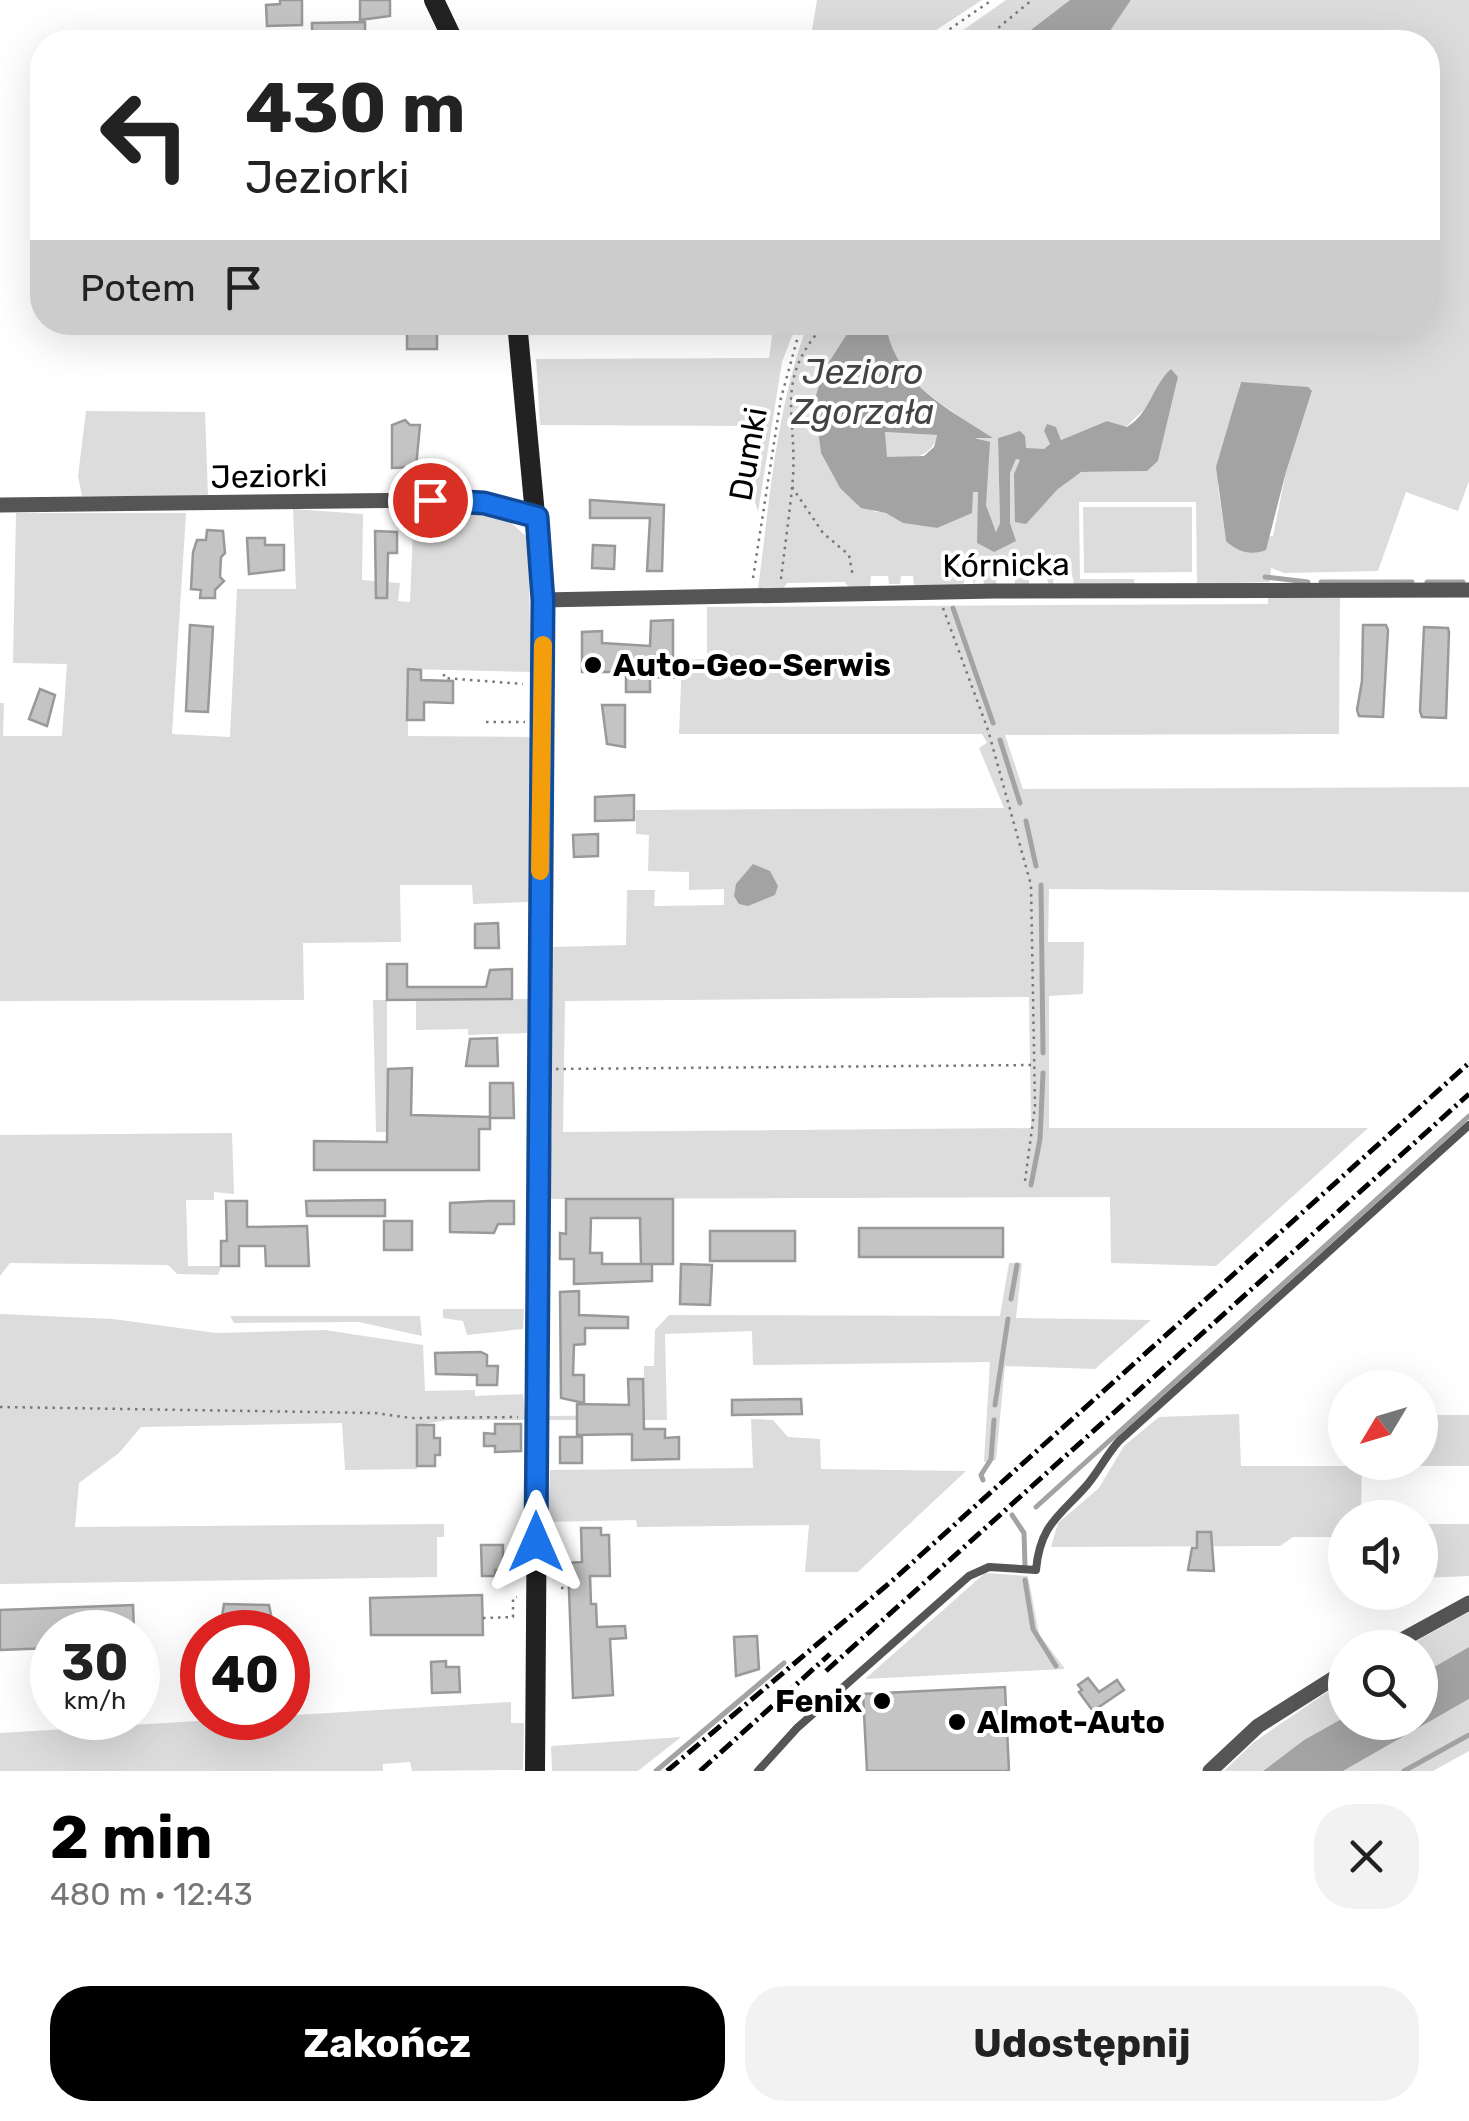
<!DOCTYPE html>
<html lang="pl">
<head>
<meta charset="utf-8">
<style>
	body { margin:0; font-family:Rubik,sans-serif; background:#f2f2f2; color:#222; height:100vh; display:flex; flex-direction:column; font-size:38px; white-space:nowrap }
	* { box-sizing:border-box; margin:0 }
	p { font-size:32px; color:#767676 }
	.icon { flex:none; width:55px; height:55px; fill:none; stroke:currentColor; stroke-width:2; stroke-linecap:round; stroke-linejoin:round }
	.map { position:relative; height:1771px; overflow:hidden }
	.side { display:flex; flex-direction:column; background:#fff; flex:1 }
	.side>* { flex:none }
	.top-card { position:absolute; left:30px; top:30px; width:1410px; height:305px; border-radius:40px; box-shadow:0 10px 40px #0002; background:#fff; color:#222; overflow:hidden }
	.needle { width:65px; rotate:232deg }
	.controls { position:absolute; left:1328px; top:1370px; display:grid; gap:20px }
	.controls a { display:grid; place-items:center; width:110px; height:110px; border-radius:50%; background:#fff; box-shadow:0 10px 40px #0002; font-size:50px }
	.speed { position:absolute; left:30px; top:1610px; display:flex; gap:20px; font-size:50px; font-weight:700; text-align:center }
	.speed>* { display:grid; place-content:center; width:130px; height:130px; border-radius:50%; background:#fff; box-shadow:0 10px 40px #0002; line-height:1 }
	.speed small { font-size:25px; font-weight:400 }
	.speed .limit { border:15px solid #d22; background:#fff; color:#111 }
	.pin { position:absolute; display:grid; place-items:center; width:85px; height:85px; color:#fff; margin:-42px; border:5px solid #fff; border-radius:50%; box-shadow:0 2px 10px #0007 }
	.me { position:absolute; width:110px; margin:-55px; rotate:0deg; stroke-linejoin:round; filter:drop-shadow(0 0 8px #0008) }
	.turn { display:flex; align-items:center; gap:35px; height:210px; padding:0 50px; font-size:45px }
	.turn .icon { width:130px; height:130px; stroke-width:2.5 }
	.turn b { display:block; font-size:70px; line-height:85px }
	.then { display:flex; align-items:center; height:95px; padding:0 50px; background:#0003; gap:20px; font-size:38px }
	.round { display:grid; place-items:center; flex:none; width:105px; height:105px; border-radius:40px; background:#f2f2f2 }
	.overview { display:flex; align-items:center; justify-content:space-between; height:170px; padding:0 50px }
	h1 { font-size:60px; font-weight:700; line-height:75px; color:#000 }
	.cta { display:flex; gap:20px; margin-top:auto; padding:20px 50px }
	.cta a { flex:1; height:115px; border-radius:40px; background:#000; color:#fff; font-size:40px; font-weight:700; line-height:115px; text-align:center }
	.cta a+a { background:#f2f2f2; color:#222 }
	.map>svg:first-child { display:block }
	.green { fill:#dcdcdc; fill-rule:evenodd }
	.water { fill:#a3a3a3; fill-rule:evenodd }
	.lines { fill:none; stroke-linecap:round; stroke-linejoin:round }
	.stream { stroke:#a3a3a3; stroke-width:5 }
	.building { fill:#c4c4c4; stroke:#999; stroke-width:2.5 }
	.path { stroke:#777; stroke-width:2.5; stroke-dasharray:2.5 5; stroke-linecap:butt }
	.lane { stroke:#555; stroke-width:8 }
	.street { stroke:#555; stroke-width:15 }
	.secondary { stroke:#222; stroke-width:20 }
	.rail { stroke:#000; stroke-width:5; stroke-dasharray:15 5 2.5 5; stroke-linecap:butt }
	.route-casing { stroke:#114b97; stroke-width:25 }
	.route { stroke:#1a73e8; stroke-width:18 }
	.slow { stroke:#f59e0b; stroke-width:18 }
	.poi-dot { fill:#000; stroke:#fff; stroke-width:4 }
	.labels { text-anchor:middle; stroke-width:8; stroke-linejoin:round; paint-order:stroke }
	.street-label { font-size:32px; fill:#000; stroke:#fff }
	.poi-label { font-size:32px; font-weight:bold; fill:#000; stroke:#fff; text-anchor:start }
	.water-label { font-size:35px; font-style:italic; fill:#444; stroke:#fff }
</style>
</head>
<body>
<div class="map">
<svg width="1469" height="1771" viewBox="0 0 1469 1771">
	<rect width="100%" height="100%" fill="#fff"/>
	<g class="green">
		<path d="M817,0H982L918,42H810Z"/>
		<path d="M1006,0H1070L1015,42H946Z"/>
		<path d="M1131,0H1469V481L1458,511L1406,492L1378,571L1284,573L1271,568L1270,582L1197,584L1196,502H1079L1080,579H1134L1135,584L1074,585L1072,574H1054L1053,585L1048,583L1046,574H1029V584H1015V575H997L996,584H984L983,575H977L974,585L972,575H966L963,586L914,587L913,576H901L900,584H889L888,576H871L870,587L849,588L845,582L787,583L783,589H758C770,499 776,408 808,323H854L823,371L814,402L821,453L840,488L875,512H886L903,523L937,528L973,492H979L977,543L994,552L1010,530V473L1016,459L1021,460L1025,524L1069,478L1081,472L1147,471L1158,461L1178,377L1126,427L1107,421L1061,440L1056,427L1044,431L1050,444L1044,449H1026L1013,433L998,438L1000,523L996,532L986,505V441L975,437H991C962,417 873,368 889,323L1428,322V42H1096L1110,31ZM1240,383L1312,392L1286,472L1273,536L1226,541L1218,486Z"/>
		<path d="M774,322L797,323L782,362L758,512L754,498L761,426L540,425L536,359L769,358Z"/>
		<path d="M86,411L205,412L208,497L82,496L78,476Z"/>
		<path d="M885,432L938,435C929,461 910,459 886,457Z"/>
		<path d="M465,506L498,511L528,538L531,672L408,669V736L531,737L529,902L473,904L472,885H400L401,942L303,943L304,1000L0,1001V703H4L3,736H62L67,664L13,663L16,513H186L172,734L230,737L237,589H296L293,509L363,514L362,580L400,583L398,601L410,602L414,507Z"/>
		<path d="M1083,507H1192V572L1084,573Z"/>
		<path d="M1268,597L1340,598L1339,734L1005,735L1023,789L1469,787V892L1049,889L1048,942H1084L1083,994L1049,996V1128H1368L1216,1266L1111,1263L1110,1197L548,1199L552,1132V947L626,945L627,890H655L654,906L724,905V889L689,890V872L648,871L649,835L636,834V810L1004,808L979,748L987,743L982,734H679L682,660L707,659V607L1268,604ZM1029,997L1031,1128L563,1132L565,1001Z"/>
		<path d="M528,999L527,1033L468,1035V1029L416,1030V1000Z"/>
		<path d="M373,1000H387V1132H376Z"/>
		<path d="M232,1133L234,1194L214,1192V1200H186L188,1266H221L218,1275L177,1274L168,1265L10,1263L0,1276V1135Z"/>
		<path d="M1009,1263H1022L1016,1318L1151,1320L1095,1369L1005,1366L996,1460L984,1462L990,1362L753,1365L752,1331L665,1334L667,1420H548V1416L644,1415V1366H654L655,1330L669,1315L1000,1316Z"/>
		<path d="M443,1309H524L523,1329L467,1335L463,1321L443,1318Z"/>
		<path d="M0,1314L113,1319L216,1333L325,1330L423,1345L425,1391L475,1390V1396L523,1394L526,1420H448L417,1425V1469L345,1470L342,1423L141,1427L119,1453L79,1483L75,1527L444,1524V1537H437V1577L0,1584Z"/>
		<path d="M230,1316H420L422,1336L359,1322L234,1323Z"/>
		<path d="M1239,1414L1241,1466H1362L1361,1517L1345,1518V1537H1293L1280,1546L1051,1547L1058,1523L1099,1488L1124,1446L1159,1417Z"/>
		<path d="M1420,1415H1469V1466H1364V1463L1420,1462Z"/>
		<path d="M751,1419L773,1420L788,1437L820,1439L821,1469L966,1471L858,1572H805L809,1525L637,1527L636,1520L548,1522L550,1470L753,1468Z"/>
		<path d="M1420,1524H1469V1576L1420,1578Z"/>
		<path d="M985,1573L1028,1576L1039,1634L1065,1669L865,1679Z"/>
		<path d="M1469,1612V1647L1420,1675V1648H1404Z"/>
		<path d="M1345,1680V1717L1304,1740L1263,1771H1224L1254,1742Z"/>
		<path d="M1469,1699V1751L1433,1771H1343Z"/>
		<path d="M511,1702V1723H524L523,1770L412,1771L410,1762L383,1764V1771H0V1733Z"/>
		<path d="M681,1737L638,1771H552L551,1746Z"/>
	</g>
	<g class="water">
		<path d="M1070,0H1131L1110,31L1096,42H1015Z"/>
		<path d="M854,323H892L887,331C899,385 950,410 993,438H975L990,442L986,505L996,532L1000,523L998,438L1020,431L1025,436L1026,448L1044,449L1050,444L1044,431L1047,424L1056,427L1061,440L1107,421L1127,427C1151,412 1152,386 1171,369L1178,377L1158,461L1147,471L1081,472L1058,489L1026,524L1015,522L1014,474L1020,460L1016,459L1010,473V523L1016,541L994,552L977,543L978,492H973L972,513L937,528L903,523L886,513L861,508L840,488L821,453L814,402L823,371ZM885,432L937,435V436L934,447L924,456L887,457Z"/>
		<path d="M1241,382L1308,387L1312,391L1286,472L1266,550C1251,556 1238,552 1226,541L1216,467Z"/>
		<path d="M753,864L770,871L778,886L775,895L748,906L739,904L734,896L736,884Z"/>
		<path d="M1469,1647V1699L1343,1771H1263L1304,1740L1345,1717V1722H1420V1675Z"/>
	</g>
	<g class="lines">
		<g class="stream">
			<path d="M1265,577L1308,582"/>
			<path d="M1321,582H1412"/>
			<path d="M1427,582H1463"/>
			<path d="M953,608L993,723"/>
			<path d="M1000,740L1020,803"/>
			<path d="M1026,821L1036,866"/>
			<path d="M1041,885L1043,1053"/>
			<path d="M1031,1185L1040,1139L1043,1073"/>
			<path d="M1011,1299L1017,1265"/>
			<path d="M995,1405L1008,1319"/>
			<path d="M983,1480L981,1475L991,1459L994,1420"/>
			<path d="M1036,1507L1469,1116"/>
			<path d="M1012,1515L1024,1533L1025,1566"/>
			<path d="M1025,1580L1033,1629L1056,1666"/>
			<path d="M656,1771L784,1663"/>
			<path d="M1404,1771L1469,1735"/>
		</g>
	</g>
	<g class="building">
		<path d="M280,0H302V25L267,26L266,5L280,4Z"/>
		<path d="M360,0H390V16L360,20Z"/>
		<path d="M365,22V42H312V23Z"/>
		<rect x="407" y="322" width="30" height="27"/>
		<path d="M405,420L410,425H420L416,467L392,468V425Z"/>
		<path d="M590,500L664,505L662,571H647L650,518H590Z"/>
		<path d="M207,530L223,531L225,553L221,557L220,577L224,581L215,590V598H200L201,590L191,589L193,552L197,540H206Z"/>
		<path d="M375,531L397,532V553H388L387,598H376Z"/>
		<path d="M247,538H265V545H284V570L249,574Z"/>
		<path d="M593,545L615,546L614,569L592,568Z"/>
		<path d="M673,620V660H682L681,678L650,677V692H626V672H582V632L602,631V643L650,646L651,621Z"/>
		<path d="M190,625L213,627L208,712L186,711Z"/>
		<path d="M1363,625H1386L1388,630L1383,717L1359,716L1357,710L1362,681Z"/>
		<path d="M1424,627L1448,628L1449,632L1446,718L1422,717L1420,711Z"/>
		<path d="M408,669L421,670V680L453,681V703L424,702V720H407Z"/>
		<path d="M40,689L55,695L47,726L29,719Z"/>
		<path d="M602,705H625V747L607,744Z"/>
		<path d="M634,795V820L595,821V797Z"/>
		<path d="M598,834V856L574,857L573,835Z"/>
		<path d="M498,923L499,948H475V924Z"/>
		<path d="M387,964H407V987H486L490,970L512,969V999L387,1000Z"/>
		<path d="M497,1038L498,1066H466L470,1039Z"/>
		<path d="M412,1068L411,1115L490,1117V1129H479V1170H314V1141L387,1142L388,1069Z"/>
		<path d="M490,1083H513L514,1118H490Z"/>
		<path d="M566,1199H673V1264H641L640,1218H591L590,1253H602V1264H652V1281L574,1284V1259H560V1233L566,1234Z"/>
		<path d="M385,1200V1216H307L306,1201Z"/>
		<path d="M226,1201H247V1227L307,1226L309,1266H266L265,1246H239V1266H221V1241H227Z"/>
		<path d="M489,1201H514V1224H498L494,1233L450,1232V1203Z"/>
		<rect x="384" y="1221" width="28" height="29"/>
		<rect x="859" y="1228" width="144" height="29"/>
		<rect x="710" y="1231" width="85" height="30"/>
		<path d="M681,1264L712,1265L710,1305L680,1304Z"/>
		<path d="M579,1291V1315L628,1317V1328H585V1344L574,1345L573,1375H584V1403L561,1398L560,1292Z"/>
		<path d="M481,1352L487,1355V1366H498L497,1385H477V1375L436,1374L435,1353Z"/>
		<path d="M628,1379H643L644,1429H665V1438L679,1437V1459L632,1460V1434L577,1435V1404L629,1405Z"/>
		<path d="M801,1399L802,1414L732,1415V1400Z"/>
		<path d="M495,1424H521V1451L495,1452V1446H484V1433L495,1434Z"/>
		<path d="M417,1425H434V1438H440V1455H435V1466H417Z"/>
		<rect x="560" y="1437" width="22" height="26"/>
		<path d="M581,1528H601V1535H609L610,1576H590L591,1604H596L597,1627L625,1626L626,1638L610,1639L613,1695L573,1698L568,1563L582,1562Z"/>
		<path d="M1197,1532H1211L1214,1571L1188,1570L1192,1548H1197Z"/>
		<path d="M481,1545H503V1570H495V1576H482Z"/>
		<path d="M482,1595L483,1635H371L370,1598Z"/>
		<path d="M224,1604L269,1605L274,1630L220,1629Z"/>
		<path d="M133,1605L134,1632H52V1648L0,1650V1610Z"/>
		<path d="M757,1636L759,1669L736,1676L734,1637Z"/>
		<path d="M446,1661V1667H459L460,1692L432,1693L431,1662Z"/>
		<path d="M1088,1678L1099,1692L1117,1680L1124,1690L1093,1711L1079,1692L1082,1690L1078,1685Z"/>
		<path d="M1005,1687L1009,1771H867L863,1694Z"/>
	</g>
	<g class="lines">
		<g class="path">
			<path d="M931,42L992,0"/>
			<path d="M970,42L987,36"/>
			<path d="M981,42L1032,0"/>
			<path d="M792,487L823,533L849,555L853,577"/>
			<path d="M753,578L781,398L802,322"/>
			<path d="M781,579C785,545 790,511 793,477C797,411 773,379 827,322"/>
			<path d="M943,608L988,730L1031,885L1035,1106L1025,1181"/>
			<path d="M444,674V678L523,684"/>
			<path d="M486,722H525"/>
			<path d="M556,1069L1033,1065"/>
			<path d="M0,1407L375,1413L411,1418L518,1417"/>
			<path d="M561,1588H569"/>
			<path d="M483,1618L513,1617V1598L517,1597"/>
		</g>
		<path class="lane" d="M758,1771L797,1728L969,1576L989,1567L1036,1570C1040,1524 1060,1516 1087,1485C1099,1471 1107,1454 1119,1441L1469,1125"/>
		<g class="street">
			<path d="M0,505L430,500L484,503L537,517"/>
			<path d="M543,600L995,591L1469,590"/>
			<path d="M1387,1648L1469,1603"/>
			<path d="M1210,1771L1258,1726L1345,1671"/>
		</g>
		<g class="secondary">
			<path d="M434,0L454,42"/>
			<path d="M517,322L543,600L535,1771"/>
		</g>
		<g class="rail">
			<path d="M826,1671L1469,1094"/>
			<path d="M667,1771L893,1580L1469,1063"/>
			<path d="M700,1771L830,1654"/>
		</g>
	</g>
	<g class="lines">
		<defs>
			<path id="route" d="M430,500L484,503L537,517L543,600L536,1542"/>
		</defs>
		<use href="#route" class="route-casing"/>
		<use href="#route" class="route"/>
		<path class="slow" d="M540,871L543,645"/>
	</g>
	<g class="poi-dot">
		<circle cx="593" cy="665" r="10"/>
		<circle cx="882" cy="1701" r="10"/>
		<circle cx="957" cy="1722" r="10"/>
	</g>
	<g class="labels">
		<g class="street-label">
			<text transform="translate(748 454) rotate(-80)" y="11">Dumki</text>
			<text transform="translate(269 476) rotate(-1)" y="11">Jeziorki</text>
			<text transform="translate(1006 565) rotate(-1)" y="11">Kórnicka</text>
		</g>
		<g class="poi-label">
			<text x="613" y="676">Auto-Geo-Serwis</text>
			<text x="862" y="1712" text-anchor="end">Fenix</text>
			<text x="977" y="1733">Almot-Auto</text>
		</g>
		<g class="water-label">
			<text x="863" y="384">Jezioro<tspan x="863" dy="40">Zgorzała</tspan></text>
		</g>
	</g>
</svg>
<div class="controls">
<a><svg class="needle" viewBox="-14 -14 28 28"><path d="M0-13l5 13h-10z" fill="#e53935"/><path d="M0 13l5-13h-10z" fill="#767676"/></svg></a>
<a><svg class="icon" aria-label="sound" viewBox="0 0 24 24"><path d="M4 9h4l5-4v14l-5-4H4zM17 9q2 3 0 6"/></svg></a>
<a><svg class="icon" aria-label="search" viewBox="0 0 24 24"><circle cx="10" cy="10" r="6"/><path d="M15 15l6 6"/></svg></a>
</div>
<div class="speed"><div>30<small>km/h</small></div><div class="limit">40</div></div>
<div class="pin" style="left:430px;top:500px;background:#d93025"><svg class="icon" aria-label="arrive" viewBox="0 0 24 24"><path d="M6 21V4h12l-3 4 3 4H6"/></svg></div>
<svg class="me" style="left:536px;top:1542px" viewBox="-20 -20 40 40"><path d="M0-17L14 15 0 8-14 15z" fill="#1a73e8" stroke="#fff" stroke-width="4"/></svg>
<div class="top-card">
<div class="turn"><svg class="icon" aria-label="left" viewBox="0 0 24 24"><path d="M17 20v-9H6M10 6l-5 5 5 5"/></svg><div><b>430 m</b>Jeziorki</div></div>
<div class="then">Potem<svg class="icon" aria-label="arrive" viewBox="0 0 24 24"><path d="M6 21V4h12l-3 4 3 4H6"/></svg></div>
</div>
</div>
<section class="side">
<div class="overview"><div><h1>2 min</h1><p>480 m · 12:43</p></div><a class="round"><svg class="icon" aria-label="close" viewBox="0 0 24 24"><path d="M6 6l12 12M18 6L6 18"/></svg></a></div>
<div class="cta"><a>Zakończ</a><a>Udostępnij</a></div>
</section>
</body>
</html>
